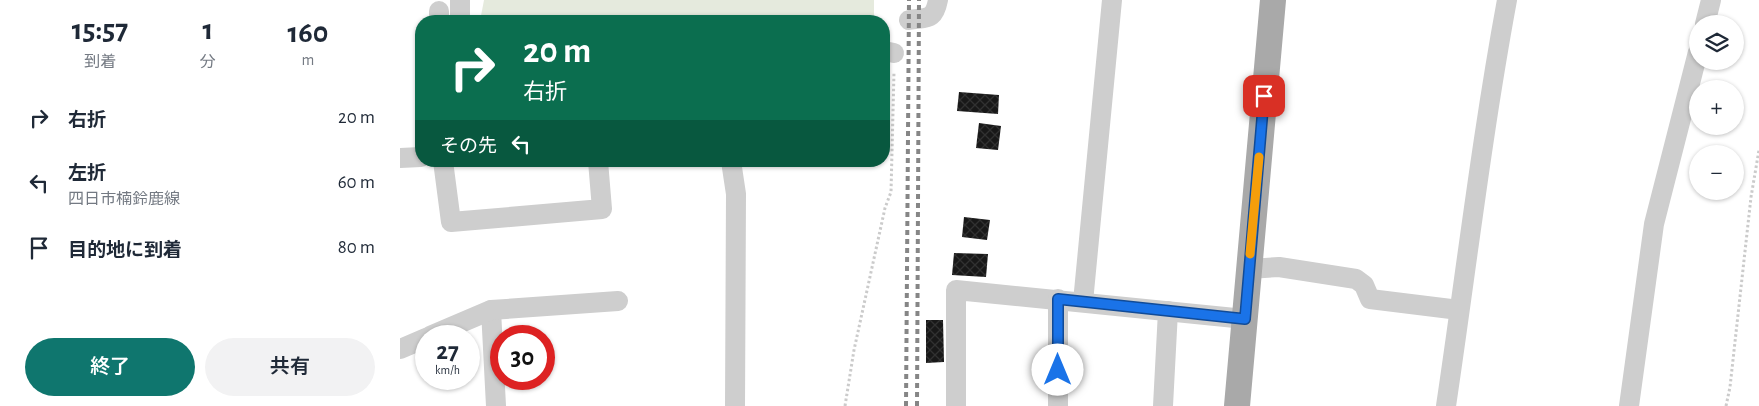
<!DOCTYPE html>
<html lang="ja">
<head>
<meta charset="utf-8">
<style>
	body { margin:0; font-family:"Alegreya Sans","Noto Sans JP",sans-serif; background:#f2f2f3; color:#1f2937; height:100vh; display:flex; flex-direction:column; font-size:19px; white-space:nowrap }
	* { box-sizing:border-box; margin:0 }
	p { font-size:16px; color:#747a83 }
	.icon { flex:none; width:28px; height:28px; fill:none; stroke:currentColor; stroke-width:2; stroke-linecap:round; stroke-linejoin:round }
	.map { position:relative; flex:1; overflow:hidden }
	.details { display:flex; flex-direction:column; background:#fff; width:400px }
	.details>* { flex:none }
	.hud { position:absolute; left:15px; top:15px; width:475px; height:152px; border-radius:20px; box-shadow:0 1px 4px #0004; background:#0b6e4f; color:#fff; overflow:hidden }
	.controls { position:absolute; left:1289px; top:15px; display:grid; gap:10px }
	.controls a { display:grid; place-items:center; width:55px; height:55px; border-radius:50%; background:#fff; box-shadow:0 1px 4px #0004; font-size:25px }
	.speed { position:absolute; left:15px; top:325px; display:flex; gap:10px; font-size:25px; font-weight:700; text-align:center }
	.speed>* { display:grid; place-content:center; width:65px; height:65px; border-radius:50%; background:#fff; box-shadow:0 1px 4px #0004; line-height:1 }
	.speed small { font-size:12px; font-weight:400 }
	.speed .limit { border:8px solid #d22; background:#fff; color:#111 }
	.pin { position:absolute; display:grid; place-items:center; width:42px; height:42px; color:#fff; margin:-21px; border-radius:10px; box-shadow:0 2px 8px #0006 }
	.me { position:absolute; width:55px; margin:-28px; rotate:0deg; stroke-linejoin:round; filter:drop-shadow(0 0 4px #0008) }
	.turn { display:flex; align-items:center; gap:18px; height:105px; padding:0 25px; font-size:22px }
	.turn .icon { width:65px; height:65px; stroke-width:2.5 }
	.turn b { display:block; font-size:35px; line-height:42px }
	.then { display:flex; align-items:center; height:48px; padding:0 25px; background:#0003; gap:10px; font-size:19px }
	.eta { display:flex; justify-content:space-evenly; align-items:center; height:85px; text-align:center }
	.eta b { font-size:30px; font-weight:600; line-height:35px }
	.primary-button { display:flex; gap:10px; margin-top:auto; padding:10px 25px }
	.primary-button a { flex:1; height:58px; border-radius:30px; background:#0f766e; color:#fff; font-size:20px; font-weight:600; line-height:58px; text-align:center }
	.primary-button a+a { background:#f2f2f3; color:#1f2937 }
	ul { padding:0; list-style:none }
	li { display:flex; align-items:center; gap:15px; height:65px; padding:0 25px }
	li div { flex:1 }
	li b { display:block; font-size:19px }
	li em { font-style:normal }
	main { display:flex; flex:1; min-height:0 }
	.map>svg:first-child { display:block }
	.green { fill:#e5eadd }
	.building { fill:url(#building-cross-hatch) }
	.lines { fill:none; stroke-linecap:round; stroke-linejoin:round }
	.path { stroke:#cbcbcb; stroke-width:3; stroke-dasharray:2.5 2.5; stroke-linecap:butt }
	.minor { stroke:#cecece; stroke-width:20 }
	.major { stroke:#a9a9a9; stroke-width:26 }
	.rail { stroke:#868686; stroke-width:4; stroke-dasharray:5 4; stroke-linecap:butt }
	.route-casing { stroke:#114b97; stroke-width:12 }
	.route { stroke:#1a73e8; stroke-width:9 }
	.slow { stroke:#f59e0b; stroke-width:9 }
</style>
</head>
<body>
<main>
<section class="details">
<div class="eta">
<div><b>15:57</b><p>到着</p></div>
<div><b>1</b><p>分</p></div>
<div><b>160</b><p>m</p></div>
</div>
<ul>
<li><svg class="icon" aria-label="right" viewBox="0 0 24 24"><path d="M7 20v-9h11M14 6l5 5-5 5"/></svg><div><b>右折</b></div><em>20 m</em></li>
<li><svg class="icon" aria-label="left" viewBox="0 0 24 24"><path d="M17 20v-9H6M10 6l-5 5 5 5"/></svg><div><b>左折</b><p>四日市楠鈴鹿線</p></div><em>60 m</em></li>
<li><svg class="icon" aria-label="arrive" viewBox="0 0 24 24"><path d="M6 21V4h12l-3 4 3 4H6"/></svg><div><b>目的地に到着</b></div><em>80 m</em></li>
</ul>
<div class="primary-button"><a>終了</a><a>共有</a></div>
</section>
<div class="map">
<svg width="1359" height="406" viewBox="0 0 1359 406">
	<defs>
		<pattern id="building-cross-hatch" width="8" height="8" patternUnits="userSpaceOnUse" patternTransform="scale(1.25)"><rect width="8" height="8" fill="#181818"/><path d="M0 0l8 8M0 8l8-8" fill="none" stroke="#313131"/></pattern>
	</defs>
	<rect width="100%" height="100%" fill="#fff"/>
	<path class="green" d="M84,0H474V21H80Z"/>
	<g class="building">
		<path d="M559,92L599,95L598,114L557,111Z"/>
		<path d="M579,123L601,126L598,150L576,148Z"/>
		<path d="M564,217L590,220L587,240L562,237Z"/>
		<path d="M554,253L588,254L586,277L552,275Z"/>
		<path d="M526,320H543L544,362L526,363Z"/>
	</g>
	<g class="lines">
		<g class="path">
			<path d="M445,406L454,350L485,208L491,192L494,72"/>
			<path d="M1326,406L1330,387L1351,197L1359,150"/>
		</g>
		<g class="minor">
			<path d="M60,0V21"/>
			<path d="M39,11V21"/>
			<path d="M509,20C527,17 534,21 538,0"/>
			<path d="M1305,24L1311,0"/>
			<path d="M484,51L494,53"/>
			<path d="M0,158L21,157"/>
			<path d="M43,161L51,222L202,209L198,161"/>
			<path d="M331,161L336,194L335,406"/>
			<path d="M849,269L879,267L956,279L964,285L970,299L1059,310"/>
			<path d="M683,302L712,0"/>
			<path d="M91,310L96,406"/>
			<path d="M30,336L91,310L218,301"/>
			<path d="M0,349L26,338"/>
			<path d="M556,406V290L845,319"/>
			<path d="M658,406V299"/>
			<path d="M763,406L768,311"/>
			<path d="M1046,406C1066,271 1082,135 1107,0"/>
			<path d="M1229,406L1254,224L1298,52"/>
		</g>
		<path class="major" d="M837,406L873,0"/>
		<g class="rail">
			<path d="M506,406L509,0"/>
			<path d="M517,406L519,0"/>
		</g>
	</g>
	<g class="lines">
		<defs>
			<path id="route" d="M658,370V299L845,319L864,96"/>
		</defs>
		<use href="#route" class="route-casing"/>
		<use href="#route" class="route"/>
		<path class="slow" d="M850,254L859,157"/>
	</g>
</svg>
<div class="controls">
<a><svg class="icon" aria-label="layers" viewBox="0 0 24 24"><path d="M12 4l9 5-9 5-9-5zM3 14l9 5 9-5"/></svg></a>
<a>+</a>
<a>−</a>
</div>
<div class="speed"><div>27<small>km/h</small></div><div class="limit">30</div></div>
<div class="pin" style="left:864px;top:96px;background:#d93025"><svg class="icon" aria-label="arrive" viewBox="0 0 24 24"><path d="M6 21V4h12l-3 4 3 4H6"/></svg></div>
<svg class="me" style="left:658px;top:370px" viewBox="-20 -20 40 40"><circle r="19" fill="#fff"/><path d="M0-13L10 11 0 6-10 11z" fill="#1a73e8"/></svg>
<div class="hud">
<div class="turn"><svg class="icon" aria-label="right" viewBox="0 0 24 24"><path d="M7 20v-9h11M14 6l5 5-5 5"/></svg><div><b>20 m</b>右折</div></div>
<div class="then">その先<svg class="icon" aria-label="left" viewBox="0 0 24 24"><path d="M17 20v-9H6M10 6l-5 5 5 5"/></svg></div>
</div>
</div>
</main>
</body>
</html>
